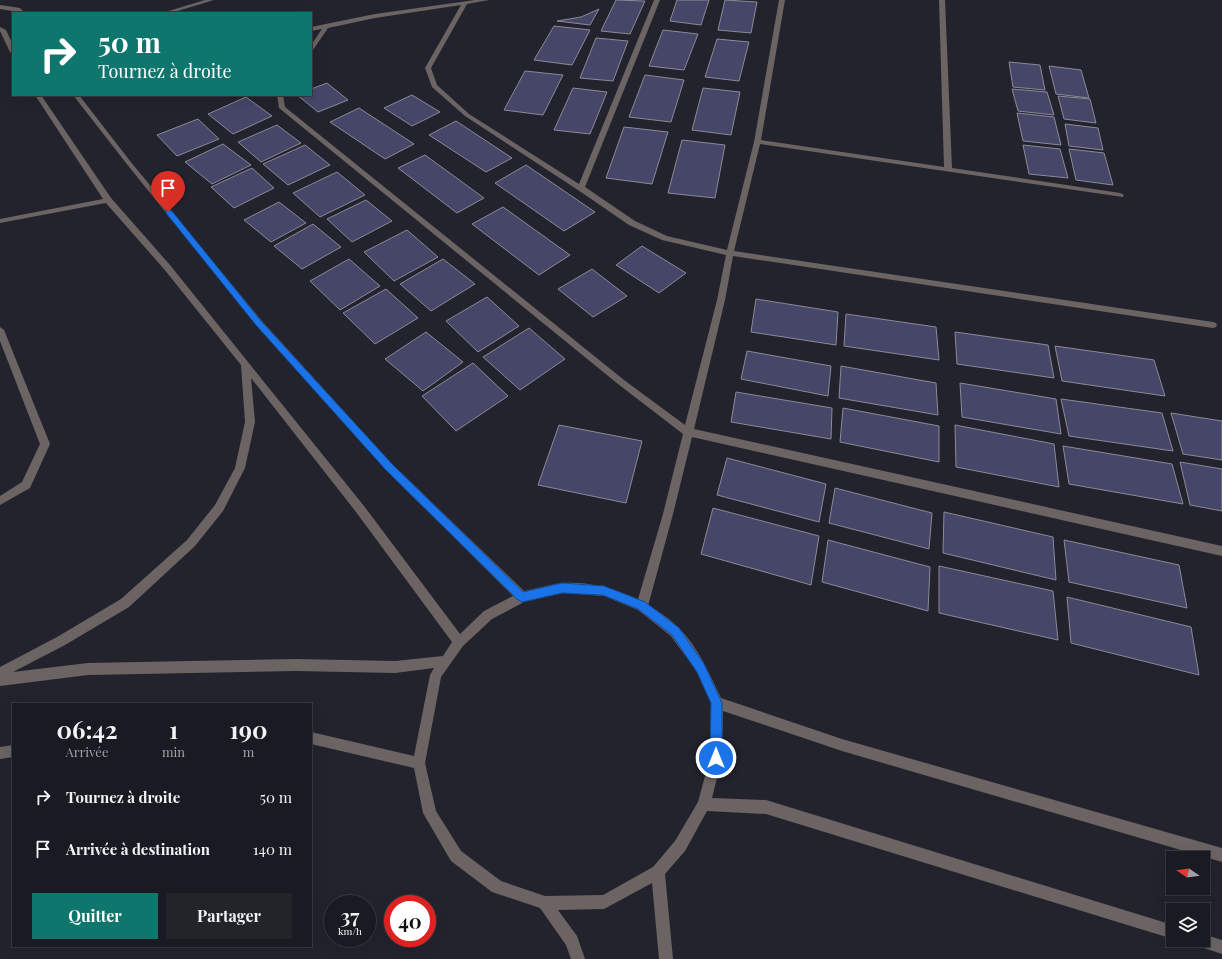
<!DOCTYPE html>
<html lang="fr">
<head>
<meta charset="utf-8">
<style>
	body { margin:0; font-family:"Playfair Display",serif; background:#23232a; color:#f1f3f6; height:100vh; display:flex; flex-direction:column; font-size:15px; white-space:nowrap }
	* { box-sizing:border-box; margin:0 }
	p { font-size:13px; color:#9fa1a5 }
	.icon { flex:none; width:22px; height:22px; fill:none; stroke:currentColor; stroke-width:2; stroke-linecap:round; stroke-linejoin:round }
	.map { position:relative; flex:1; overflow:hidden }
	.details { position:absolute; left:12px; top:703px; width:300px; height:244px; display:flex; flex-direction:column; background:#1a1a22; border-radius:0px; box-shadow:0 4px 16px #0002,0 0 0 1px #383840 }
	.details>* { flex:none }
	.hud { position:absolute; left:12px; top:12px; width:300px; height:84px; border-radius:0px; box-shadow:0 4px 16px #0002,0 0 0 1px #383840; background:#0f766e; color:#fff; overflow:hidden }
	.needle { width:26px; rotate:283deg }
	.fabs { position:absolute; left:1166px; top:851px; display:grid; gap:8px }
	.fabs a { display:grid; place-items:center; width:44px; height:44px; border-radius:0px; background:#1a1a22; box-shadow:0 4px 16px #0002,0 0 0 1px #383840; font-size:20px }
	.speed { position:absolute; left:324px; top:895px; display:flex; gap:8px; font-size:20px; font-weight:700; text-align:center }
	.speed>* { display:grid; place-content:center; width:52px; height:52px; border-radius:50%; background:#1a1a22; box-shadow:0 4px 16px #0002,0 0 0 1px #383840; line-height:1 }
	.speed small { font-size:10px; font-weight:400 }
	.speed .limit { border:6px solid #d22; background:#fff; color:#111 }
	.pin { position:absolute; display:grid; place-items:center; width:34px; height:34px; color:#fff; margin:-41px -17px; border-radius:50% 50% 50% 0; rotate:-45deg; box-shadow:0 0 4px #0007 }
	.pin .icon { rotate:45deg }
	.me { position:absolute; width:44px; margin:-22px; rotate:0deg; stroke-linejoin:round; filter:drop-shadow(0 0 3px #0008) }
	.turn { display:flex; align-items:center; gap:14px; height:84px; padding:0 20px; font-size:18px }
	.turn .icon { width:52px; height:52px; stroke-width:2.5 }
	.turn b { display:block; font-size:28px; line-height:34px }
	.eta { display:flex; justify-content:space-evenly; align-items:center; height:68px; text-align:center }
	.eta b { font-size:24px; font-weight:700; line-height:28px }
	.primary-button { display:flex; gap:8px; margin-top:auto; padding:8px 20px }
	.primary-button a { flex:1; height:46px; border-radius:0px; background:#0f766e; color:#fff; font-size:16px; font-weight:700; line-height:46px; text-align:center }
	.primary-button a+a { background:#23232a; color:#f1f3f6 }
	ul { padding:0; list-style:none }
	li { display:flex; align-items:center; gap:12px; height:52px; padding:0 20px }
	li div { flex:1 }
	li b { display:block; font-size:15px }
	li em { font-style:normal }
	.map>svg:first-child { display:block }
	.building { fill:#464669; stroke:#8a8a97 }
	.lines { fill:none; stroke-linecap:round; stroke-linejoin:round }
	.minor { fill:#6b6463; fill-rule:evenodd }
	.tertiary { fill:#6b6463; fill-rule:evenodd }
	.route { fill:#1a73e8; stroke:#114b97 }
</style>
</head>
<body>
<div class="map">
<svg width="1222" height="959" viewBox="0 0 1222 959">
	<rect width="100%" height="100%" fill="#23232e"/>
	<g class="building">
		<path d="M616,0L645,1L630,34L601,31Z"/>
		<path d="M677,0H709L701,25L670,21Z"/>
		<path d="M725,0L757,2L751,33L718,30Z"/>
		<path d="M599,9L590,25L557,21L581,17Z"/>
		<path d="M554,26L590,30L572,65L534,60Z"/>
		<path d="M663,30L698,34L684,70L649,66Z"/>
		<path d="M596,38L628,41L613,81L580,78Z"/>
		<path d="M717,39L749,42L739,81L705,77Z"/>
		<path d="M1009,62L1040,65L1045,90L1013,87Z"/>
		<path d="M1049,66L1081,70L1089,98L1056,94Z"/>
		<path d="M525,71L563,75L543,115L504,110Z"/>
		<path d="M645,75L684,80L671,122L629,117Z"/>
		<path d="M327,83L348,100L318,112L297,95H311V89Z"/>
		<path d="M573,88L607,92L590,134L554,130Z"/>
		<path d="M703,88L740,92L731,135L692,130Z"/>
		<path d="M1012,89L1047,92L1054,115L1018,111Z"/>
		<path d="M412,95L440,112L412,126L384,108Z"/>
		<path d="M1058,96L1090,99L1096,123L1064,119Z"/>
		<path d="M246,97L272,116L233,134L208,114Z"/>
		<path d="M359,108L414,144L385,159L330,122Z"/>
		<path d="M1017,113L1054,117L1061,145L1023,141Z"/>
		<path d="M198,119L219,139L177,156L157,135Z"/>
		<path d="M456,121L512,158L486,172L429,135Z"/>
		<path d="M1065,124L1098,128L1103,150L1069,146Z"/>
		<path d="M277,125L301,143L261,162L238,142Z"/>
		<path d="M624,127L668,132L652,184L606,178Z"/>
		<path d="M682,140L725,145L715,198L668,193Z"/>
		<path d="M223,144L251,165L212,184L185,162Z"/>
		<path d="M305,145L330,165L288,185L263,164Z"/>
		<path d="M1023,145L1060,149L1068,178L1029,174Z"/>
		<path d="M1069,149L1104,153L1113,185L1076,180Z"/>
		<path d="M425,155L484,198L457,213L398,168Z"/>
		<path d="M526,165L595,212L564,231L495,183Z"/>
		<path d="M252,168L274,188L234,208L211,187Z"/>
		<path d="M337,172L365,195L320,217L293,193Z"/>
		<path d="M366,200L392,221L352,242L327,219Z"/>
		<path d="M279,202L306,223L271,242L244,220Z"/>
		<path d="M503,207L570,255L539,275L472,224Z"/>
		<path d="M313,224L341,247L302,269L274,246Z"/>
		<path d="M407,230L438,257L394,281L364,252Z"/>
		<path d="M642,246L686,273L659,293L616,265Z"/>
		<path d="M349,259L380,286L340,310L310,281Z"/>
		<path d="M443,259L475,284L431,311L400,284Z"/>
		<path d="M592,269L627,296L593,317L558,289Z"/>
		<path d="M386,289L418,318L375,344L343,313Z"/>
		<path d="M487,297L519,326L478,352L446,321Z"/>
		<path d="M756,299L838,312L836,345L751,332Z"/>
		<path d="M846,314L936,327L939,360L844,346Z"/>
		<path d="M529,328L565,359L520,390L483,357Z"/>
		<path d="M426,332L463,362L423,391L385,359Z"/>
		<path d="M955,332L1048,345L1054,378L957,364Z"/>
		<path d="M1055,346L1154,360L1165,396L1062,381Z"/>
		<path d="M747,351L831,366L828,396L741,379Z"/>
		<path d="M473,363L508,396L456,431L422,396Z"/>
		<path d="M841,366L936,383L938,415L839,398Z"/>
		<path d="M960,383L1056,399L1061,434L962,417Z"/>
		<path d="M736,392L832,408L831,439L731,422Z"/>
		<path d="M1061,399L1162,413L1173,451L1069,436Z"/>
		<path d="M843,408L939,426V462L840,442Z"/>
		<path d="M1171,413L1222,421V460L1183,454Z"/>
		<path d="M559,425L642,441L626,503L538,485Z"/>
		<path d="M955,425L1054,444L1059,487L956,467Z"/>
		<path d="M1063,446L1172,464L1183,504L1069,484Z"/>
		<path d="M727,458L826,484L819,522L717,495Z"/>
		<path d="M1180,462L1222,469V511L1190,505Z"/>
		<path d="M835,488L932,513L929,549L829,523Z"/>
		<path d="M713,508L819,536L811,585L701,554Z"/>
		<path d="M944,512L1053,537L1056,580L943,553Z"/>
		<path d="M828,540L930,567L928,611L822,582Z"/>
		<path d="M1064,540L1179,565L1187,608L1069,582Z"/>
		<path d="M939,566L1053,591L1058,640L939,613Z"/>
		<path d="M1067,597L1191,627L1199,675L1071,643Z"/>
	</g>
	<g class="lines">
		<g class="minor">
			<path d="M205,0H214L171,13H162Z"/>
			<path d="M475,0H489L467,4L431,68L437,85L469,114L579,184L654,0H660L585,187L635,221L667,236L727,250L754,142L779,0H785L761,140L944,167L939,0H945L952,168L1120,193L1124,195L1123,197L760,144L734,251L1213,322L1216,323L1217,325L1216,327L1213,328L733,256L725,300L694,429L1222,546V556L692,437L673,514L648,606L646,610L642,611L638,610L636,606L663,514L683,434L618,384L279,108L277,95H283L285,107L624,380L685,425L717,300L726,255L662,240L629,225L578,190L465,116L432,87L425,68L461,5L375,18L328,28L313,50L311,51V45L322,29L311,31V27L375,14Z"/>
			<path d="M108,198H111V202L0,223V219Z"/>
			<path d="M0,327L4,330L50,444L30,488L0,505V496L22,482L40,444L0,341Z"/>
		</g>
		<g class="tertiary">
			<path d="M0,5L20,8L25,13L0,9Z"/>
			<path d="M0,27L6,30L13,45V54L10,52L0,31Z"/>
			<path d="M35,95H41L111,198L170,265L248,362L364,506L460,634L484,611L513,596L385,469L256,325L126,163L73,95H79L130,161L262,321L391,463L524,591C536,589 550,584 563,583C602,580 651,600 679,628C698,647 710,675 721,698L842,739L1222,848V862L842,751L723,711L722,758L712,798L766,800L1173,925V939L766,814L707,811L685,851L665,874L673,959H659L652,883L604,909L558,910L577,936L585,959H571L566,945L540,908L492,892L451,861L423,813L414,768L311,744V732L414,756L430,675L434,668L395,673L296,671L88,675L0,686V667L57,637L121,599L187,540L215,505L235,468L245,422L241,365L164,269L105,202ZM251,378L356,512L452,642L443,656L395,661L296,659L88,663L13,672L65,645L129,607L195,546L223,511L245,468L255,422ZM563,593L604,596L638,610L671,636L697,672L711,703L710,758L698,802L675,841L653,867L603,895L545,896L501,881L461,851L436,811L425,763L441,677L463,646L492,619L524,602Z"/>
			<path d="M13,745V757L0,759V747Z"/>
			<path d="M1203,934L1222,940V954L1195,945L1193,940H1203Z"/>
		</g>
	</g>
	<path class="route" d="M166,210H171L261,321L392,464L523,592L562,583L604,586L645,602L679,628L704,664L722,703V758L720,762L716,763L712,762L710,758L711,703L697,672L672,635L638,609L603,595L562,593L522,602L518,600L385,469L256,325L166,213Z"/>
</svg>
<div class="fabs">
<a><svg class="needle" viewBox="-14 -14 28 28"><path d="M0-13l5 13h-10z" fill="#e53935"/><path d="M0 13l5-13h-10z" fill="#9fa1a5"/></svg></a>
<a><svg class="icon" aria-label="layers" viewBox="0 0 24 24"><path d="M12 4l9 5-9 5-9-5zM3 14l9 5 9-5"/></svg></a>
</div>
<div class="speed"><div>37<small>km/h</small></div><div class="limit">40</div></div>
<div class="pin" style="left:168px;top:212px;background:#d93025"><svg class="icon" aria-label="arrive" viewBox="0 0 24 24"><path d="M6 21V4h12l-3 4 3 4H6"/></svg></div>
<svg class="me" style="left:716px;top:758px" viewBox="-20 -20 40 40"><circle r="17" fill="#1a73e8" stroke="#fff" stroke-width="3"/><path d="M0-11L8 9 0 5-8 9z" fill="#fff"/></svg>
<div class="hud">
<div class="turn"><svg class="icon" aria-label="right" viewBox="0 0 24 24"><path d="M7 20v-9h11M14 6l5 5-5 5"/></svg><div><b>50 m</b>Tournez à droite</div></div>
</div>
<section class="details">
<div class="eta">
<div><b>06:42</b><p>Arrivée</p></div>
<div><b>1</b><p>min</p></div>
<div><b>190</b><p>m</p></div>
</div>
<ul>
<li><svg class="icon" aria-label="right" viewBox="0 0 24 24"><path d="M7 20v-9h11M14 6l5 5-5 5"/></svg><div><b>Tournez à droite</b></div><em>50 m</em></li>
<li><svg class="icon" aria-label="arrive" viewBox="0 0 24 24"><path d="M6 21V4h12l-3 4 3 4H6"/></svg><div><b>Arrivée à destination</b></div><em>140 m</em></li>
</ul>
<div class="primary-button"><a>Quitter</a><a>Partager</a></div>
</section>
</div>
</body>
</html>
